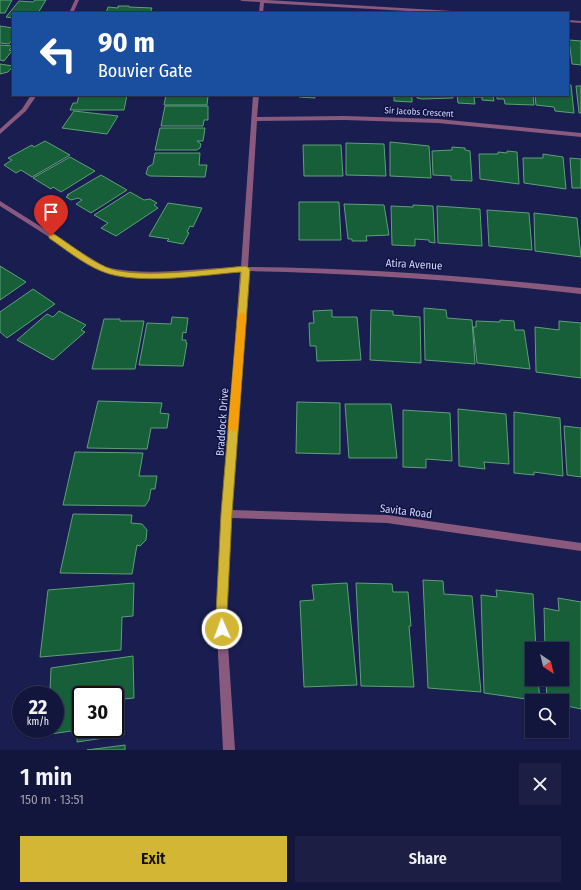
<!DOCTYPE html>
<html lang="en">
<head>
<meta charset="utf-8">
<style>
	body { margin:0; font-family:"Fira Sans Condensed",sans-serif; background:#1c1f43; color:#f1f3f6; height:100vh; display:flex; flex-direction:column; font-size:15px; white-space:nowrap }
	* { box-sizing:border-box; margin:0 }
	p { font-size:13px; color:#9d9faf }
	.icon { flex:none; width:22px; height:22px; fill:none; stroke:currentColor; stroke-width:2; stroke-linecap:round; stroke-linejoin:round }
	.map { position:relative; height:750px; overflow:hidden }
	.panel { display:flex; flex-direction:column; background:#13163c; flex:1 }
	.panel>* { flex:none }
	.banner { position:absolute; left:12px; top:12px; width:557px; height:84px; border-radius:0px; box-shadow:0 1px 3px #0004,0 0 0 1px #323556; background:#1a4fa0; color:#fff; overflow:hidden }
	.needle { width:26px; rotate:145deg }
	.tools { position:absolute; left:525px; top:642px; display:grid; gap:8px }
	.tools a { display:grid; place-items:center; width:44px; height:44px; border-radius:0px; background:#13163c; box-shadow:0 1px 3px #0004,0 0 0 1px #323556; font-size:20px }
	.speed { position:absolute; left:12px; top:686px; display:flex; gap:8px; font-size:20px; font-weight:700; text-align:center }
	.speed>* { display:grid; place-content:center; width:52px; height:52px; border-radius:50%; background:#13163c; box-shadow:0 1px 3px #0004,0 0 0 1px #323556; line-height:1 }
	.speed small { font-size:10px; font-weight:400 }
	.speed .limit { border:2px solid #111; border-radius:6px; background:#fff; color:#111 }
	.pin { position:absolute; display:grid; place-items:center; width:34px; height:34px; color:#fff; margin:-41px -17px; border-radius:50% 50% 50% 0; rotate:-45deg; box-shadow:0 0 4px #0007 }
	.pin .icon { rotate:45deg }
	.me { position:absolute; width:44px; margin:-22px; rotate:358deg; stroke-linejoin:round; filter:drop-shadow(0 0 3px #0008) }
	.turn { display:flex; align-items:center; gap:14px; height:84px; padding:0 20px; font-size:18px }
	.turn .icon { width:52px; height:52px; stroke-width:2.5 }
	.turn b { display:block; font-size:28px; line-height:34px }
	.round { display:grid; place-items:center; flex:none; width:42px; height:42px; border-radius:0px; background:#1c1f43 }
	.head { display:flex; align-items:center; justify-content:space-between; height:68px; padding:0 20px }
	h1 { font-size:24px; font-weight:600; line-height:30px }
	.action { display:flex; gap:8px; margin-top:auto; padding:8px 20px }
	.action a { flex:1; height:46px; border-radius:0px; background:#d4b635; color:#111; font-size:16px; font-weight:600; line-height:46px; text-align:center }
	.action a+a { background:#1c1f43; color:#f1f3f6 }
	.map>svg:first-child { display:block }
	.building { fill:#165f38; stroke:#5fa077; fill-rule:evenodd }
	.lines { fill:none; stroke-linecap:round; stroke-linejoin:round }
	.minor { fill:#89597e; fill-rule:evenodd }
	.route { fill:#d4b635; stroke:#8a7622 }
	.slow { fill:#f59e0b }
	.labels { text-anchor:middle; stroke-width:3; stroke-linejoin:round; paint-order:stroke }
	.far-street-label { font-size:9px; fill:#d0d8f9; stroke:#111245 }
	.street-label { font-size:11px; fill:#d0d8f9; stroke:#111245 }
</style>
</head>
<body>
<div class="map">
<svg width="581" height="750" viewBox="0 0 581 750">
	<rect width="100%" height="100%" fill="#191d50"/>
	<g class="building">
		<path d="M0,0H12L5,13H0Z"/>
		<path d="M35,0H46L38,13H13V18L6,17L19,1L33,2Z"/>
		<path d="M118,6H129V7L152,8L150,13H106L108,7L118,8Z"/>
		<path d="M0,26L13,28V39L9,44L0,43Z"/>
		<path d="M569,40L581,41V65L572,64Z"/>
		<path d="M0,45L13,46L9,50L12,51L4,61L0,60Z"/>
		<path d="M0,64L13,66L8,72L0,74Z"/>
		<path d="M568,85H571L574,113L555,111L554,107L536,105L535,95H568Z"/>
		<path d="M576,86H581V113H579Z"/>
		<path d="M79,95H127L124,110H70L73,103H77Z"/>
		<path d="M166,95H214L208,96L207,105H164Z"/>
		<path d="M299,95H315V98L299,97Z"/>
		<path d="M376,95H412V102L394,101V96Z"/>
		<path d="M417,95H453V98L422,99L417,98Z"/>
		<path d="M457,95H493L494,101L482,100V97H474L475,104L458,103Z"/>
		<path d="M497,95H533L534,105L505,104L504,99H497Z"/>
		<path d="M165,106H208V120H204L203,126H161Z"/>
		<path d="M74,111L118,116L107,134L62,128Z"/>
		<path d="M160,128H205L203,141H197L201,144L200,148L197,150H155Z"/>
		<path d="M45,141L70,155L32,177L21,170L16,173L4,165L12,160L8,158L32,145L34,147Z"/>
		<path d="M390,142L429,146L431,178L390,176Z"/>
		<path d="M346,143L384,144L386,176L346,175Z"/>
		<path d="M303,145H341L343,176H304Z"/>
		<path d="M452,147L465,148V150L470,151L472,181L451,180V176L433,175L432,151L452,150Z"/>
		<path d="M507,151L517,152L519,184L480,179L479,154H498V152L507,153Z"/>
		<path d="M155,153H200L199,165H207L205,177L150,176L146,174L148,167L153,164Z"/>
		<path d="M543,154L563,157L566,189L524,183L523,158H543Z"/>
		<path d="M70,157L95,171L61,192L53,187L51,189L33,178Z"/>
		<path d="M570,158L581,159V188H572Z"/>
		<path d="M101,175L127,190L91,213L76,204L82,200L78,198L71,200L66,197L69,195H67Z"/>
		<path d="M130,192L144,200L150,199L157,203L154,205L158,208L116,236L101,228L108,223L94,215Z"/>
		<path d="M299,202H339L341,240H299Z"/>
		<path d="M168,203L202,208L193,227L190,226L187,232L189,233L183,244L167,241L169,239L149,236Z"/>
		<path d="M344,204L384,205L389,235L366,236L367,241H352V239H348Z"/>
		<path d="M413,205L433,206L435,243L429,242V240L415,239V246L392,245L391,206L413,207Z"/>
		<path d="M437,206L480,209L482,246L438,243Z"/>
		<path d="M487,210L529,213L532,250L489,246Z"/>
		<path d="M534,213L577,218L581,257L535,251Z"/>
		<path d="M0,266L26,282L0,300Z"/>
		<path d="M33,289L55,304L7,338L0,332V312Z"/>
		<path d="M424,308L446,310L447,318L472,320L475,364L425,360Z"/>
		<path d="M332,310V317H357L361,360L317,361L316,346H310L309,323H314L313,311Z"/>
		<path d="M371,310L393,311V315L420,317L421,363L370,360Z"/>
		<path d="M59,311L86,325L81,330L85,332L53,360L17,340L47,314L53,317Z"/>
		<path d="M172,317L188,318L186,333L183,332L182,340H186V343H187L183,366L139,365L147,323L171,324Z"/>
		<path d="M104,319H120V321H144L135,369H92Z"/>
		<path d="M500,320L514,321L515,330H524L530,369L477,363L473,327H476V321L500,322Z"/>
		<path d="M559,321L581,323V378L536,372L535,327L559,330Z"/>
		<path d="M98,401L162,403L160,413L169,414L167,428H151L147,449L87,448Z"/>
		<path d="M297,402L340,403V454L296,453Z"/>
		<path d="M345,404H391L397,458H349Z"/>
		<path d="M458,409L506,414L509,464L484,462L485,469L459,466Z"/>
		<path d="M403,410L450,413L452,461L426,459V468L403,467Z"/>
		<path d="M514,412L560,418L563,476L534,472V475L514,473Z"/>
		<path d="M564,426L581,428V477L567,475Z"/>
		<path d="M75,452L143,453L139,476H157L155,489H151L149,500L145,506L63,505Z"/>
		<path d="M73,514L132,515L131,523L142,524L147,530L146,540L140,546L137,545L132,574L60,573Z"/>
		<path d="M423,580L443,581L444,594L472,596L481,692L428,688Z"/>
		<path d="M134,583L133,616L122,617L121,650L40,657L48,590Z"/>
		<path d="M347,583L357,685L304,687L300,601L314,600L312,585Z"/>
		<path d="M356,583L392,584L393,592H408L411,626H409L414,687L361,686Z"/>
		<path d="M496,590L533,594L536,649H532V679H538L540,701L484,693L481,595L497,597Z"/>
		<path d="M558,598L581,602V709L562,705V701H547L546,679H562V649H545L544,608L559,611Z"/>
		<path d="M133,656L134,698L124,699V735L77,742L78,730L37,736L38,729H55V695H39L40,693L50,691L51,668ZM81,695H115V729H81Z"/>
		<path d="M125,745V750H87Z"/>
	</g>
	<g class="lines">
		<g class="minor">
			<path d="M75,0H79L73,13H69Z"/>
			<path d="M240,0H267L469,12L471,13H444L264,3L263,13H259L260,2L242,1Z"/>
			<path d="M568,20L581,21V23L568,22Z"/>
			<path d="M31,95H37L26,111L0,134V129L22,109Z"/>
			<path d="M253,95H259L257,117L344,116L438,119L581,133V137L438,123L344,120L257,121L248,267C359,268 470,276 581,288V294C470,281 359,273 247,271L232,510L387,515L581,543V551L387,523L231,518L226,615L235,750H223L216,615L240,272L156,278L120,275L103,271L0,206V201L105,267C150,277 195,268 241,267Z"/>
		</g>
	</g>
	<path class="route" d="M49,234H54C71,245 88,259 106,267C135,280 211,269 246,266L250,269L232,514L227,614L228,629L226,633L222,635L218,633L216,614L221,514L241,272C202,275 136,286 101,271C82,263 65,249 49,238Z"/>
	<path class="slow" d="M242,312L246,315L238,428L233,432L228,428L238,315Z"/>
	<g class="labels">
		<g class="far-street-label">
			<text transform="translate(419 112) rotate(3)" y="3">Sir Jacobs Crescent</text>
		</g>
		<g class="street-label">
			<text transform="translate(414 264) rotate(3)" y="4">Atira Avenue</text>
			<text transform="translate(222 422) rotate(-86)" y="4">Braddock Drive</text>
			<text transform="translate(406 511) rotate(7)" y="4">Savita Road</text>
		</g>
	</g>
</svg>
<div class="tools">
<a><svg class="needle" viewBox="-14 -14 28 28"><path d="M0-13l5 13h-10z" fill="#e53935"/><path d="M0 13l5-13h-10z" fill="#9d9faf"/></svg></a>
<a><svg class="icon" aria-label="search" viewBox="0 0 24 24"><circle cx="10" cy="10" r="6"/><path d="M15 15l6 6"/></svg></a>
</div>
<div class="speed"><div>22<small>km/h</small></div><div class="limit">30</div></div>
<div class="pin" style="left:51px;top:236px;background:#d93025"><svg class="icon" aria-label="arrive" viewBox="0 0 24 24"><path d="M6 21V4h12l-3 4 3 4H6"/></svg></div>
<svg class="me" style="left:222px;top:629px" viewBox="-20 -20 40 40"><circle r="17" fill="#d4b635" stroke="#fff" stroke-width="3"/><path d="M0-11L8 9 0 5-8 9z" fill="#fff"/></svg>
<div class="banner">
<div class="turn"><svg class="icon" aria-label="left" viewBox="0 0 24 24"><path d="M17 20v-9H6M10 6l-5 5 5 5"/></svg><div><b>90 m</b>Bouvier Gate</div></div>
</div>
</div>
<section class="panel">
<div class="head"><div><h1>1 min</h1><p>150 m · 13:51</p></div><a class="round"><svg class="icon" aria-label="close" viewBox="0 0 24 24"><path d="M6 6l12 12M18 6L6 18"/></svg></a></div>
<div class="action"><a>Exit</a><a>Share</a></div>
</section>
</body>
</html>
